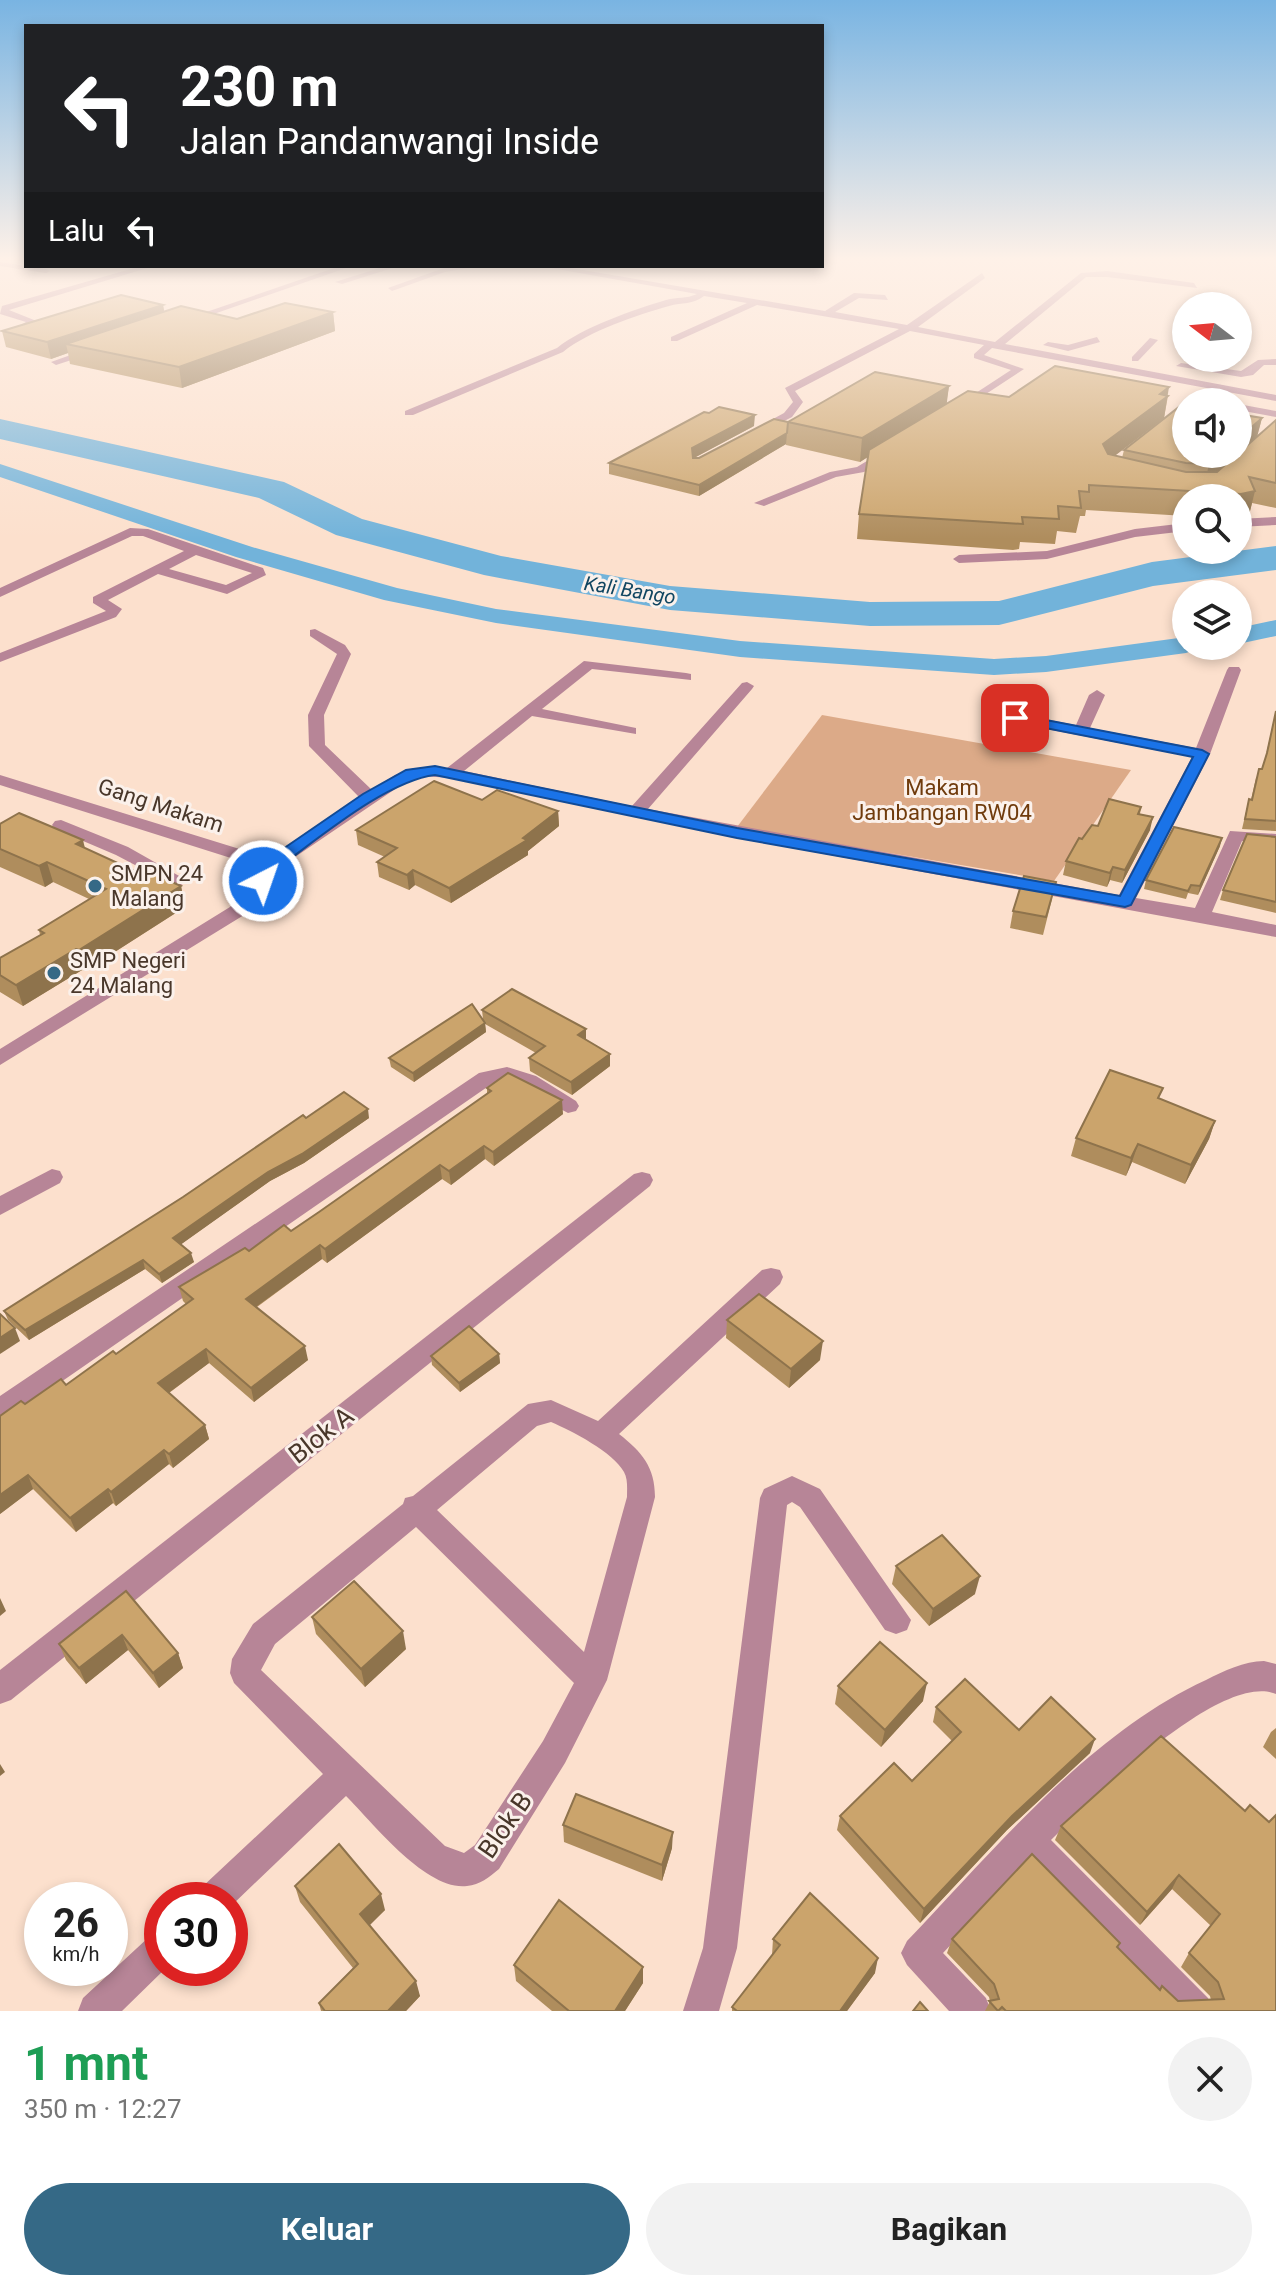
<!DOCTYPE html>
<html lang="id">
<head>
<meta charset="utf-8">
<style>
	body { margin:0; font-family:Roboto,sans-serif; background:#f2f2f2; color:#222; height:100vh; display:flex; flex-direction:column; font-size:30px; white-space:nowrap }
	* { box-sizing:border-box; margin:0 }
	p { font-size:26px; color:#767676 }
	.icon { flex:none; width:44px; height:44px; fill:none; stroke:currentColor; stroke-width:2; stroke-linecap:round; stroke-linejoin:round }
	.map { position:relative; height:2011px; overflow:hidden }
	.side { display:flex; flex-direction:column; background:#fff; flex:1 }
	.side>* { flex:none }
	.hud { position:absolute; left:24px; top:24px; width:800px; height:244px; border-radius:0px; box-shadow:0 4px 12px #0003; background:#202124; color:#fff; overflow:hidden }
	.needle { width:52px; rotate:286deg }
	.controls { position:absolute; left:1172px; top:292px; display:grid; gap:16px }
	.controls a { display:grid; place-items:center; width:80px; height:80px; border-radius:50%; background:#fff; box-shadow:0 4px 12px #0003; font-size:40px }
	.speed { position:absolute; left:24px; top:1882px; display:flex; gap:16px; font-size:40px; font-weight:700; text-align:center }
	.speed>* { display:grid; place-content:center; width:104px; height:104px; border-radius:50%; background:#fff; box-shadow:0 4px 12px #0003; line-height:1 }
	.speed small { font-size:20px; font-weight:400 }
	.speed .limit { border:12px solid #d22; background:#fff; color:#111 }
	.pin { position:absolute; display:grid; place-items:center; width:68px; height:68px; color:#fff; margin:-34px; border-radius:16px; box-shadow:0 4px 12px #0006 }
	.me { position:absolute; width:88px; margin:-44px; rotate:41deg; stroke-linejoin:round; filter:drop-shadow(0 0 6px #0008) }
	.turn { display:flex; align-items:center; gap:28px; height:168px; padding:0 24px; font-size:36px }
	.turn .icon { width:104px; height:104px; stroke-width:2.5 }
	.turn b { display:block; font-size:56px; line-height:68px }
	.then { display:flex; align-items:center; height:76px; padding:0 24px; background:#0003; gap:16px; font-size:30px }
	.round { display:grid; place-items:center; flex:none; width:84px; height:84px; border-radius:42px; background:#f2f2f2 }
	.summary { display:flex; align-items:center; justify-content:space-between; height:136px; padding:0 24px }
	h1 { font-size:48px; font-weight:700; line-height:60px; color:#1e9e55 }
	.primary-button { display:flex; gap:16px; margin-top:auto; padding:16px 24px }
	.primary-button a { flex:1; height:92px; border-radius:48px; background:#356986; color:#fff; font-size:32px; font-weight:700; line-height:92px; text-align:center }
	.primary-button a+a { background:#f2f2f2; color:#222 }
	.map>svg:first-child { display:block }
	.green { fill:#dcaa88 }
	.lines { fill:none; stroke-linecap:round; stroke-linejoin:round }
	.canal { fill:#72b3da; fill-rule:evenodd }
	.river { fill:#72b3da; fill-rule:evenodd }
	.minor { fill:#b78597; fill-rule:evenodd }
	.wall { fill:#af8d5d }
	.shaded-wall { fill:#8e734c }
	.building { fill:#cba46c; stroke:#8e734c; stroke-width:2 }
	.route { fill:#1a73e8; stroke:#114b97; stroke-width:2 }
	.poi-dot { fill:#356986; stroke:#fbf1eb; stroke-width:3 }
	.labels { text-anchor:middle; stroke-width:6; stroke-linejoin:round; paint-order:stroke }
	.far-water-label { font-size:20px; font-style:italic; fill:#114661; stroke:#fbf1eb }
	.park-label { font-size:22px; fill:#703b0c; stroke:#fbf1eb }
	.street-label { font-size:22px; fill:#49372a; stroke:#fbf1eb }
	.poi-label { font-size:22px; fill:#49372a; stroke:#fbf1eb; text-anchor:start }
	.near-street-label { font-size:26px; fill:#49372a; stroke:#fbf1eb }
</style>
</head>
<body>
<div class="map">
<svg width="1276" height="2011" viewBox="0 0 1276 2011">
	<rect width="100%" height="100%" fill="#fce0cd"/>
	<path class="green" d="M822,715L1131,770L1054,881L737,827Z"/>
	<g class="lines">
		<g class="canal">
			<path d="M0,464L252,547L397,588L496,609L740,641L994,659L1046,656L1186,637V646H1198L1195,650L1186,653L1046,672L994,675L740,657L496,623L384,600L236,557L0,477Z"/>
			<path d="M1276,620V636L1238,644V628Z"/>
		</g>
		<path class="river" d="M0,419L284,482L362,519L501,556L670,586L870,602L999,601L1152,562L1276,546V570L1153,586L999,625L870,626L670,610L484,575L336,535L259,498L0,439Z"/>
		<g class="minor">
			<path d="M0,262L46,269L50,271L46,273L0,266Z"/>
			<path d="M141,266H154L9,310L39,322L16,334L8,332L26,322L0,314L2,306Z"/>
			<path d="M340,266H352L188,323L180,321Z"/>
			<path d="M386,266H399L342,284L335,282Z"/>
			<path d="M481,266L445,272L392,291L388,288L444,268Z"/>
			<path d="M540,266H559L825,311L854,293L885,295L888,300L859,298L835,312L907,325L982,273L985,278L918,327L995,342L1081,273L1107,271L1194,283L1197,288L1107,277H1086L1005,344L1276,395V401L992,348L984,355L1024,369L960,411L956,410V406L1011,370L974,358V354L984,345L910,331L795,391L803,402L792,417L757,435L752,432L753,430L784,413L793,402L785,388L899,329L757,305L677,341H671V337L747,303L704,296C693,305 682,302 669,306C637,315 589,331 563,352L413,415H405V411L557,348C583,327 633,310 666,300C677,297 686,299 697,294Z"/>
			<path d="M1097,337L1100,342L1068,351L1043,345L1048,342L1068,345Z"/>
			<path d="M1150,338L1158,340L1138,361H1132V357Z"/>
			<path d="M93,347L96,352L56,365L51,362Z"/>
			<path d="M1276,359V365H1264L1253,375L1241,377L1176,366L1181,363L1241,371L1258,360Z"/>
			<path d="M1194,399H1214L1219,402H1189Z"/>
			<path d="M1238,404L1276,411V417L1238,410Z"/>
			<path d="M885,450L895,452L864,472L836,477L764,506L754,503L830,472L857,467Z"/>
			<path d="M1276,517V525L1238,527V519Z"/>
			<path d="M1186,523V531L1135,537L1047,559L959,563L953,559L959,555L1047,551L1135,529Z"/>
			<path d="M130,528L148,529L263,568L266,575L227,594L158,574L108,600L122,609L116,617L0,662V653L106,611L93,603V597L184,551L143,536H132L0,597V588ZM196,555L252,573L226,585L169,569Z"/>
			<path d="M315,629L345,645L351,654L324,715L325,745L372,790L395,775L414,768H447L584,661L686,673L691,674V680L592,669L542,709L636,728V734L532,716L464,771L632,806L742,683L747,682L754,686L752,689L648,809L1119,895L1192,757L1015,723L1007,718L1015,713L1076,725L1089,695L1097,690L1105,695L1090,728L1196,748L1227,670L1229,667H1239L1241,670L1210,754L1136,898L1195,908L1230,831L1276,834V844L1242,841L1212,912L1276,925V937L737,838L451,778L422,776L407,781L273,872L264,893L244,915L0,1065V1049L230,907L248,890L255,872L234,859L0,785V775L246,851L264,862L360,798L309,746L308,715L337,654L310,636V630Z"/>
			<path d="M61,820L128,847L188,881L179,886L173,885L116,855L55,829L52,825L55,821Z"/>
			<path d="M507,1067L536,1076L576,1101L579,1106L576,1111L568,1113L512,1083H493L9,1418L0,1421V1396L479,1073Z"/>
			<path d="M52,1169L60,1171L63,1177L60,1183L0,1215V1196Z"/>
			<path d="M642,1172L650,1174L653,1180L650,1186L11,1700L0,1704V1670L634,1174Z"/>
			<path d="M771,1268L780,1270L783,1277L780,1284L619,1434C642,1452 655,1467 655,1497L607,1680L565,1763L499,1869C489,1877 480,1885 467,1886C426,1891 373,1823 346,1796L230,1907V1900H196L201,1888L323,1774L234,1683L230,1673L232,1659L253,1624L403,1504L405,1498L413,1496L528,1404L551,1400L598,1421L762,1270ZM551,1422C572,1431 613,1452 624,1472C628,1479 627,1489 627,1497L584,1652L437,1510L537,1426ZM416,1527L574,1683L543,1741L475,1845L464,1853L445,1846L261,1670L275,1644Z"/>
			<path d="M792,1476L820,1489L911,1620L907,1630L896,1634L885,1630L800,1507L792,1502L787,1505L737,1948L719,2011H683L703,1948L760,1498L764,1489Z"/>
			<path d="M1264,1661L1276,1664V1694C1220,1671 1089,1803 1051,1840L1208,1998L1213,2011H1170L1027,1864L943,1953L986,1998L991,2011H949L907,1965L901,1953L907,1941C995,1849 1089,1734 1206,1680C1224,1671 1244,1661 1264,1661Z"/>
			<path d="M162,1931V1968H166L122,2011H78L83,1998L150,1936Z"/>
		</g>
	</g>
	<g class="wall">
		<path d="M163,305L164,312L237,319L333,312L335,331L182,388L70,364L68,353L51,359L6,347L2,331Z"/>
		<path d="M949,386L946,404L1009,397L1168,396L1164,418L1114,456L1122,458L1124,450L1262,418L1257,436L1276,420V508L1252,503L1249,515L1238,518V498H1186V516L1086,510L1085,516H1080L1076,533L1057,531L1055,544L1020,542L1019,549L1013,550L857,539L859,514L868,456L860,462L786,445V444L699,496L609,474V463L754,426L694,458H699L788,422Z"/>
		<path d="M1276,711V831L1242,829L1249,799L1251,800L1256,778L1262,769L1265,759Z"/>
		<path d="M482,800L558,811L559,826L528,851V855L451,903L415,885L409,890L379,877L377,862L385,857L358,845L356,830Z"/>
		<path d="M1141,807L1140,814L1150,830L1122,883L1110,880L1107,887L1063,875L1066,861L1082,839L1098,826Z"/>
		<path d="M0,824L85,848L135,871L181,886L185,907L85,971L82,970L23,1006L0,992V958L40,935L39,930L89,899L53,882L45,887L0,867Z"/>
		<path d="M1276,837V913L1220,900L1223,890Z"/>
		<path d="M1220,846L1198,895L1188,893L1186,899L1144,889L1146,880Z"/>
		<path d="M1052,899L1043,935L1010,928L1013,911Z"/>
		<path d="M482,1010L586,1029V1040L610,1054V1066L572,1095L530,1071L529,1058L536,1053L485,1024L486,1032L414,1082L391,1067L389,1058L483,1019Z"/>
		<path d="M487,1088L563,1114L494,1166L485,1159L451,1185L442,1179L327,1263L322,1259L257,1307L308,1360L254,1402L209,1363L169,1393L205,1425L209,1439L173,1468L169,1464L116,1506L113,1503L76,1532L33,1489L0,1514L25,1404L66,1385L116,1354L186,1304L183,1301L179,1287L291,1231L319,1212L487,1094Z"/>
		<path d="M1160,1099L1215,1121L1209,1139L1185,1184L1132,1162L1126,1176L1071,1156L1076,1138Z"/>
		<path d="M306,1118H369L304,1163L270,1181L181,1244L194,1262L162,1283L145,1269L29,1340L8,1320L4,1311Z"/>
		<path d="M727,1320L820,1360L789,1388L726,1338Z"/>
		<path d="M499,1354L500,1363L460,1392L432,1365L431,1356Z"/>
		<path d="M896,1566L975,1594L929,1626L892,1584Z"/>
		<path d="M126,1591L178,1653L183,1668L159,1688L128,1650L86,1684L66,1660L59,1644Z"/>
		<path d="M312,1617L406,1649L365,1687L316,1634Z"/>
		<path d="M838,1686L923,1701L881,1747L835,1704Z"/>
		<path d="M936,1707L1019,1730L1090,1753L1007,1830L920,1923L837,1830L840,1816L912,1781L952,1741L933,1722Z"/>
		<path d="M1276,1728V1759L1263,1747L1271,1732Z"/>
		<path d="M1161,1736L1276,2011H985L990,2001L989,1997L947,1953L952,1939L1120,1943L1118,1948L1160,1990L1178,2001L1211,2000L1210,1996L1181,1967L1189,1953L1211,1926L1172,1889L1140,1925L1055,1840L1061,1826Z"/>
		<path d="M563,1825L672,1848L662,1881L564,1842Z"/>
		<path d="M295,1886L385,1910L369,1925L420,1996L406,2011H321L319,2003L353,1968L300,1902Z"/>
		<path d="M773,1939L875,1973L847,2011H732V2007L772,1955Z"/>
		<path d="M514,1965L643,1983L625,2011H552L516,1981Z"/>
	</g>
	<g class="shaded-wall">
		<path d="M163,305L166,321L66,344L68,353L51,359L47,342Z"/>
		<path d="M333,312L335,331L182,388L179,367Z"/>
		<path d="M949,386L946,409L860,462L862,438Z"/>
		<path d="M1169,387L1164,418L1099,468L1103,444Z"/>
		<path d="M755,415L754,426L692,459V448Z"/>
		<path d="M1262,418L1257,437L1238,454V439Z"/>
		<path d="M787,433L786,444L699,496V485Z"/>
		<path d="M1221,454H1238L1205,483L1209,464Z"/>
		<path d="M1255,491L1249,515L1238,518V507L1241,494Z"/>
		<path d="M558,811L559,826L528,851V855L451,903L449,888L523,838Z"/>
		<path d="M1153,817L1150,830L1122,883L1125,870Z"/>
		<path d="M1222,838L1220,846L1198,895L1200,886Z"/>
		<path d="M83,840L88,861L76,844Z"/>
		<path d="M47,862L53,882L45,887L39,866Z"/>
		<path d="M1113,867L1110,880L1107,887L1110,873Z"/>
		<path d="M413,870L415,885L409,890L407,875Z"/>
		<path d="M181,886L185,907L85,971L79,950Z"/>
		<path d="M76,949L82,970L23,1006L16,985Z"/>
		<path d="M485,1023L486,1032L414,1082L413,1073Z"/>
		<path d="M586,1029V1042L578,1035Z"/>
		<path d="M610,1054V1066L572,1095L571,1082Z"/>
		<path d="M562,1100L563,1114L494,1166L493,1152Z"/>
		<path d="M368,1109L369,1118L304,1163L270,1181L176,1248L173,1238L268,1172Z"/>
		<path d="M1215,1121L1209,1139L1185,1184L1191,1165Z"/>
		<path d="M1138,1144L1132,1162L1126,1176L1131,1158Z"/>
		<path d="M484,1146L485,1159L451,1185L449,1171Z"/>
		<path d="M440,1165L442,1179L327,1263L325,1249Z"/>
		<path d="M320,1245L322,1259L249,1312L246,1299Z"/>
		<path d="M191,1253L194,1262L162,1283L159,1274Z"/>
		<path d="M143,1260L145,1269L29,1340L25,1330Z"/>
		<path d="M15,1328L20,1341L0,1354V1338Z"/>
		<path d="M823,1341L820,1360L789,1388L791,1369Z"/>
		<path d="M305,1346L308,1360L254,1402L251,1388Z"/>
		<path d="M206,1349L209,1363L163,1397L158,1383Z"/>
		<path d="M499,1354L500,1363L460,1392L459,1383Z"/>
		<path d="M205,1425L209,1439L173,1468L169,1454Z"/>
		<path d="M164,1450L169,1464L116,1506L111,1492Z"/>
		<path d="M28,1475L33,1489L0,1514V1495Z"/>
		<path d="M108,1489L113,1503L76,1532L70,1518Z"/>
		<path d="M980,1576L975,1594L929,1626L933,1609Z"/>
		<path d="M0,1598L6,1611L0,1616Z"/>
		<path d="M403,1631L406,1649L365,1687L361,1669Z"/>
		<path d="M122,1635L128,1650L86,1684L79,1668Z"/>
		<path d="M178,1653L183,1668L159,1688L153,1673Z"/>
		<path d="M927,1683L923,1701L881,1747L885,1730Z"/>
		<path d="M1095,1739L1090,1753L1007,1830L920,1923L924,1909L1012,1816Z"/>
		<path d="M0,1764L5,1772L0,1776Z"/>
		<path d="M673,1832L672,1848L662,1881V1865Z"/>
		<path d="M1179,1875L1172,1889L1140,1925L1147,1912Z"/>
		<path d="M381,1894L385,1910L365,1930L360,1914Z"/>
		<path d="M878,1958L875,1973L847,2011H840Z"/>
		<path d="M643,1967V1983L625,2011H615Z"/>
		<path d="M416,1981L420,1996L406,2011H388Z"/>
	</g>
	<g class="building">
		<path d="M121,295L163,305L47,342L2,331Z"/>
		<path d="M285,303L333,312L179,367L66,344L181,306L237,319Z"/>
		<path d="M1055,366L1169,387L1160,394L1168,396L1103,444L1108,454L1186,472H1217L1276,420V483L1249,477L1255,491L1241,494L1089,485V492L1079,491L1081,508L1058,506L1059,519L1022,517L1023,524L859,514L869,450L968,391L1009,397Z"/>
		<path d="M875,372L949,386L862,438L788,422Z"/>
		<path d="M1184,403L1186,404V454H1221L1209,464L1186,463L1124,450Z"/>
		<path d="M719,407L755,415L692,448L693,458H699L774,419L788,422L787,433L699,485L609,463L704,412L709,413Z"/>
		<path d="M1238,414L1262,418L1238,439Z"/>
		<path d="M1276,711V821L1245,819L1249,799L1252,800L1259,769H1262L1267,753Z"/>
		<path d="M434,781L482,800L497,790L558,811L523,838L527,840L449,888L413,870L407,875L377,862L397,848L356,830Z"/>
		<path d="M1109,799L1141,807L1138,814L1153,817L1125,870L1113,867L1110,873L1066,861L1079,838L1082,839L1092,825L1098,826Z"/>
		<path d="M19,813L83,840L76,844L135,871L140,868L181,886L79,950L76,949L16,985L0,975V958L44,933L39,930L106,889L47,862L39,866L0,849V824Z"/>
		<path d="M1174,827L1222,838L1200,886L1191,885L1188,891L1146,880Z"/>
		<path d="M1247,834L1276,837V902L1223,890Z"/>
		<path d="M1024,876L1056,882L1046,917L1013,911Z"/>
		<path d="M512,989L586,1029L578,1035L610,1054L571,1082L529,1058L545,1046L482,1010Z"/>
		<path d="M472,1004L485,1023L413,1073L389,1058Z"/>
		<path d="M1110,1070L1163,1088L1158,1098L1215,1121L1191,1165L1138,1144L1131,1158L1076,1138Z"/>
		<path d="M508,1073L562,1100L493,1152L484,1146L449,1171L440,1165L325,1249L320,1245L246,1299L305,1346L251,1388L206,1349L158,1383L205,1425L169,1454L164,1450L111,1492L108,1489L70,1518L28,1475L0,1495V1416L21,1401L25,1404L61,1379L66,1385L113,1351L116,1354L193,1299L179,1287L245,1248L249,1251L284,1225L291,1231L319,1212L491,1091L487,1088Z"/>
		<path d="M344,1092L368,1109L302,1154L268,1172L173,1238L191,1253L159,1274L143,1260L25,1330L4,1311L183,1197L303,1115L306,1118Z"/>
		<path d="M759,1294L823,1341L791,1369L727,1320Z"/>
		<path d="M0,1314L15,1328L0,1338Z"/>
		<path d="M469,1326L499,1354L459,1383L431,1356Z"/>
		<path d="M942,1535L980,1576L933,1609L896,1566Z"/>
		<path d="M354,1581L403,1631L361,1669L312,1617Z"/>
		<path d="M126,1591L178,1653L153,1673L122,1635L79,1668L59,1644Z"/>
		<path d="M880,1642L927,1683L885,1730L838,1686Z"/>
		<path d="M965,1679L1019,1730L1051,1697L1095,1739L1012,1816L924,1909L840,1816L894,1763L912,1781L961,1732L936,1707Z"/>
		<path d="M1161,1736L1245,1811L1250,1805L1269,1822L1276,1815V2011H1006L1002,2007L998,2011L989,2001L999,1999L994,1984L952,1939L1032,1854L1120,1943L1117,1947L1160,1990L1162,1986L1178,2001L1224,1999L1218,1982L1189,1953L1220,1914L1179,1875L1147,1912L1061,1826Z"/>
		<path d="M576,1794L673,1832L662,1865L563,1825Z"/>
		<path d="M339,1844L381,1894L360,1914L416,1981L388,2011H325L319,2003L358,1964L295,1886Z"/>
		<path d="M810,1893L878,1958L840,2011H737L732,2007L780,1945L773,1939Z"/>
		<path d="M559,1900L643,1967L615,2011H569L514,1965Z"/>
		<path d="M920,2002L928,2011H913Z"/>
	</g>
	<linearGradient id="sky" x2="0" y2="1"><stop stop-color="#79b4e2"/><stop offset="0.48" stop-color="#fef1e8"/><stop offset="1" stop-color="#fef1e8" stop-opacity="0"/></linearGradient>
	<rect width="1276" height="539" fill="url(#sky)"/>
	<path class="route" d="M1015,714L1202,750L1209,754L1131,905L1125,907L737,838L435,775C385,781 315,842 272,872L269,885L263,886L255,881L258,866L363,794L406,770L435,766L737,828L1120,896L1193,757L1010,721V715Z"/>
	<g class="poi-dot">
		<circle cx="95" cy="886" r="8"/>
		<circle cx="54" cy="973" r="8"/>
	</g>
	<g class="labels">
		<g class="far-water-label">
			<text transform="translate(630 590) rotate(9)" y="7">Kali Bango</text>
		</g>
		<g class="park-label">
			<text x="942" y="795">Makam<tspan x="942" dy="25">Jambangan RW04</tspan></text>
		</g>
		<g class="street-label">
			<text transform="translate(161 805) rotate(18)" y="8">Gang Makam</text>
		</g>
		<g class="poi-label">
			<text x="111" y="881">SMPN 24<tspan x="111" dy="25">Malang</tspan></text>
			<text x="70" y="968">SMP Negeri<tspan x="70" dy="25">24 Malang</tspan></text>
		</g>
		<g class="near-street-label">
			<text transform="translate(321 1435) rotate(-38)" y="9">Blok A</text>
			<text transform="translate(505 1825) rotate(-55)" y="9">Blok B</text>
		</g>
	</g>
</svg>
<div class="controls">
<a><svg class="needle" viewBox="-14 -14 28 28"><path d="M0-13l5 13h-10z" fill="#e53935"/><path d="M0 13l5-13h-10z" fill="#767676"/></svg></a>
<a><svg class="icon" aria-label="sound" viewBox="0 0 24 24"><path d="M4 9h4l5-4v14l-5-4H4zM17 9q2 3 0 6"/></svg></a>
<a><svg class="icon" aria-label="search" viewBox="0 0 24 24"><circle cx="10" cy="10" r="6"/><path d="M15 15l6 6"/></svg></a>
<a><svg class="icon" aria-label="layers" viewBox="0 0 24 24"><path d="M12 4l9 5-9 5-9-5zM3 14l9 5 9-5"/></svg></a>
</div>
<div class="speed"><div>26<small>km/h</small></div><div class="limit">30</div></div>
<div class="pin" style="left:1015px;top:718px;background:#d93025"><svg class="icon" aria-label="arrive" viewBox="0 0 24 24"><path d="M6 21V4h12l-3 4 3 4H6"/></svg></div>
<svg class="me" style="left:263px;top:881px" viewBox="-20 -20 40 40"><circle r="17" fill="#1a73e8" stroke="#fff" stroke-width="3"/><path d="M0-11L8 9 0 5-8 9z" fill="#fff"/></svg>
<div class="hud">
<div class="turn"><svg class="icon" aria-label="left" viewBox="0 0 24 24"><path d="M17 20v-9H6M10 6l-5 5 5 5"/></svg><div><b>230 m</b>Jalan Pandanwangi Inside</div></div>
<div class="then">Lalu<svg class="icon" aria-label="left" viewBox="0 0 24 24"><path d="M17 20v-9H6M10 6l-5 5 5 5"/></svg></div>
</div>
</div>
<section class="side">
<div class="summary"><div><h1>1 mnt</h1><p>350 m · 12:27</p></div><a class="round"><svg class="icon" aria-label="close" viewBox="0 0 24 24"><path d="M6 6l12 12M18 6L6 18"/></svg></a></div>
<div class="primary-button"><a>Keluar</a><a>Bagikan</a></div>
</section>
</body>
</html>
